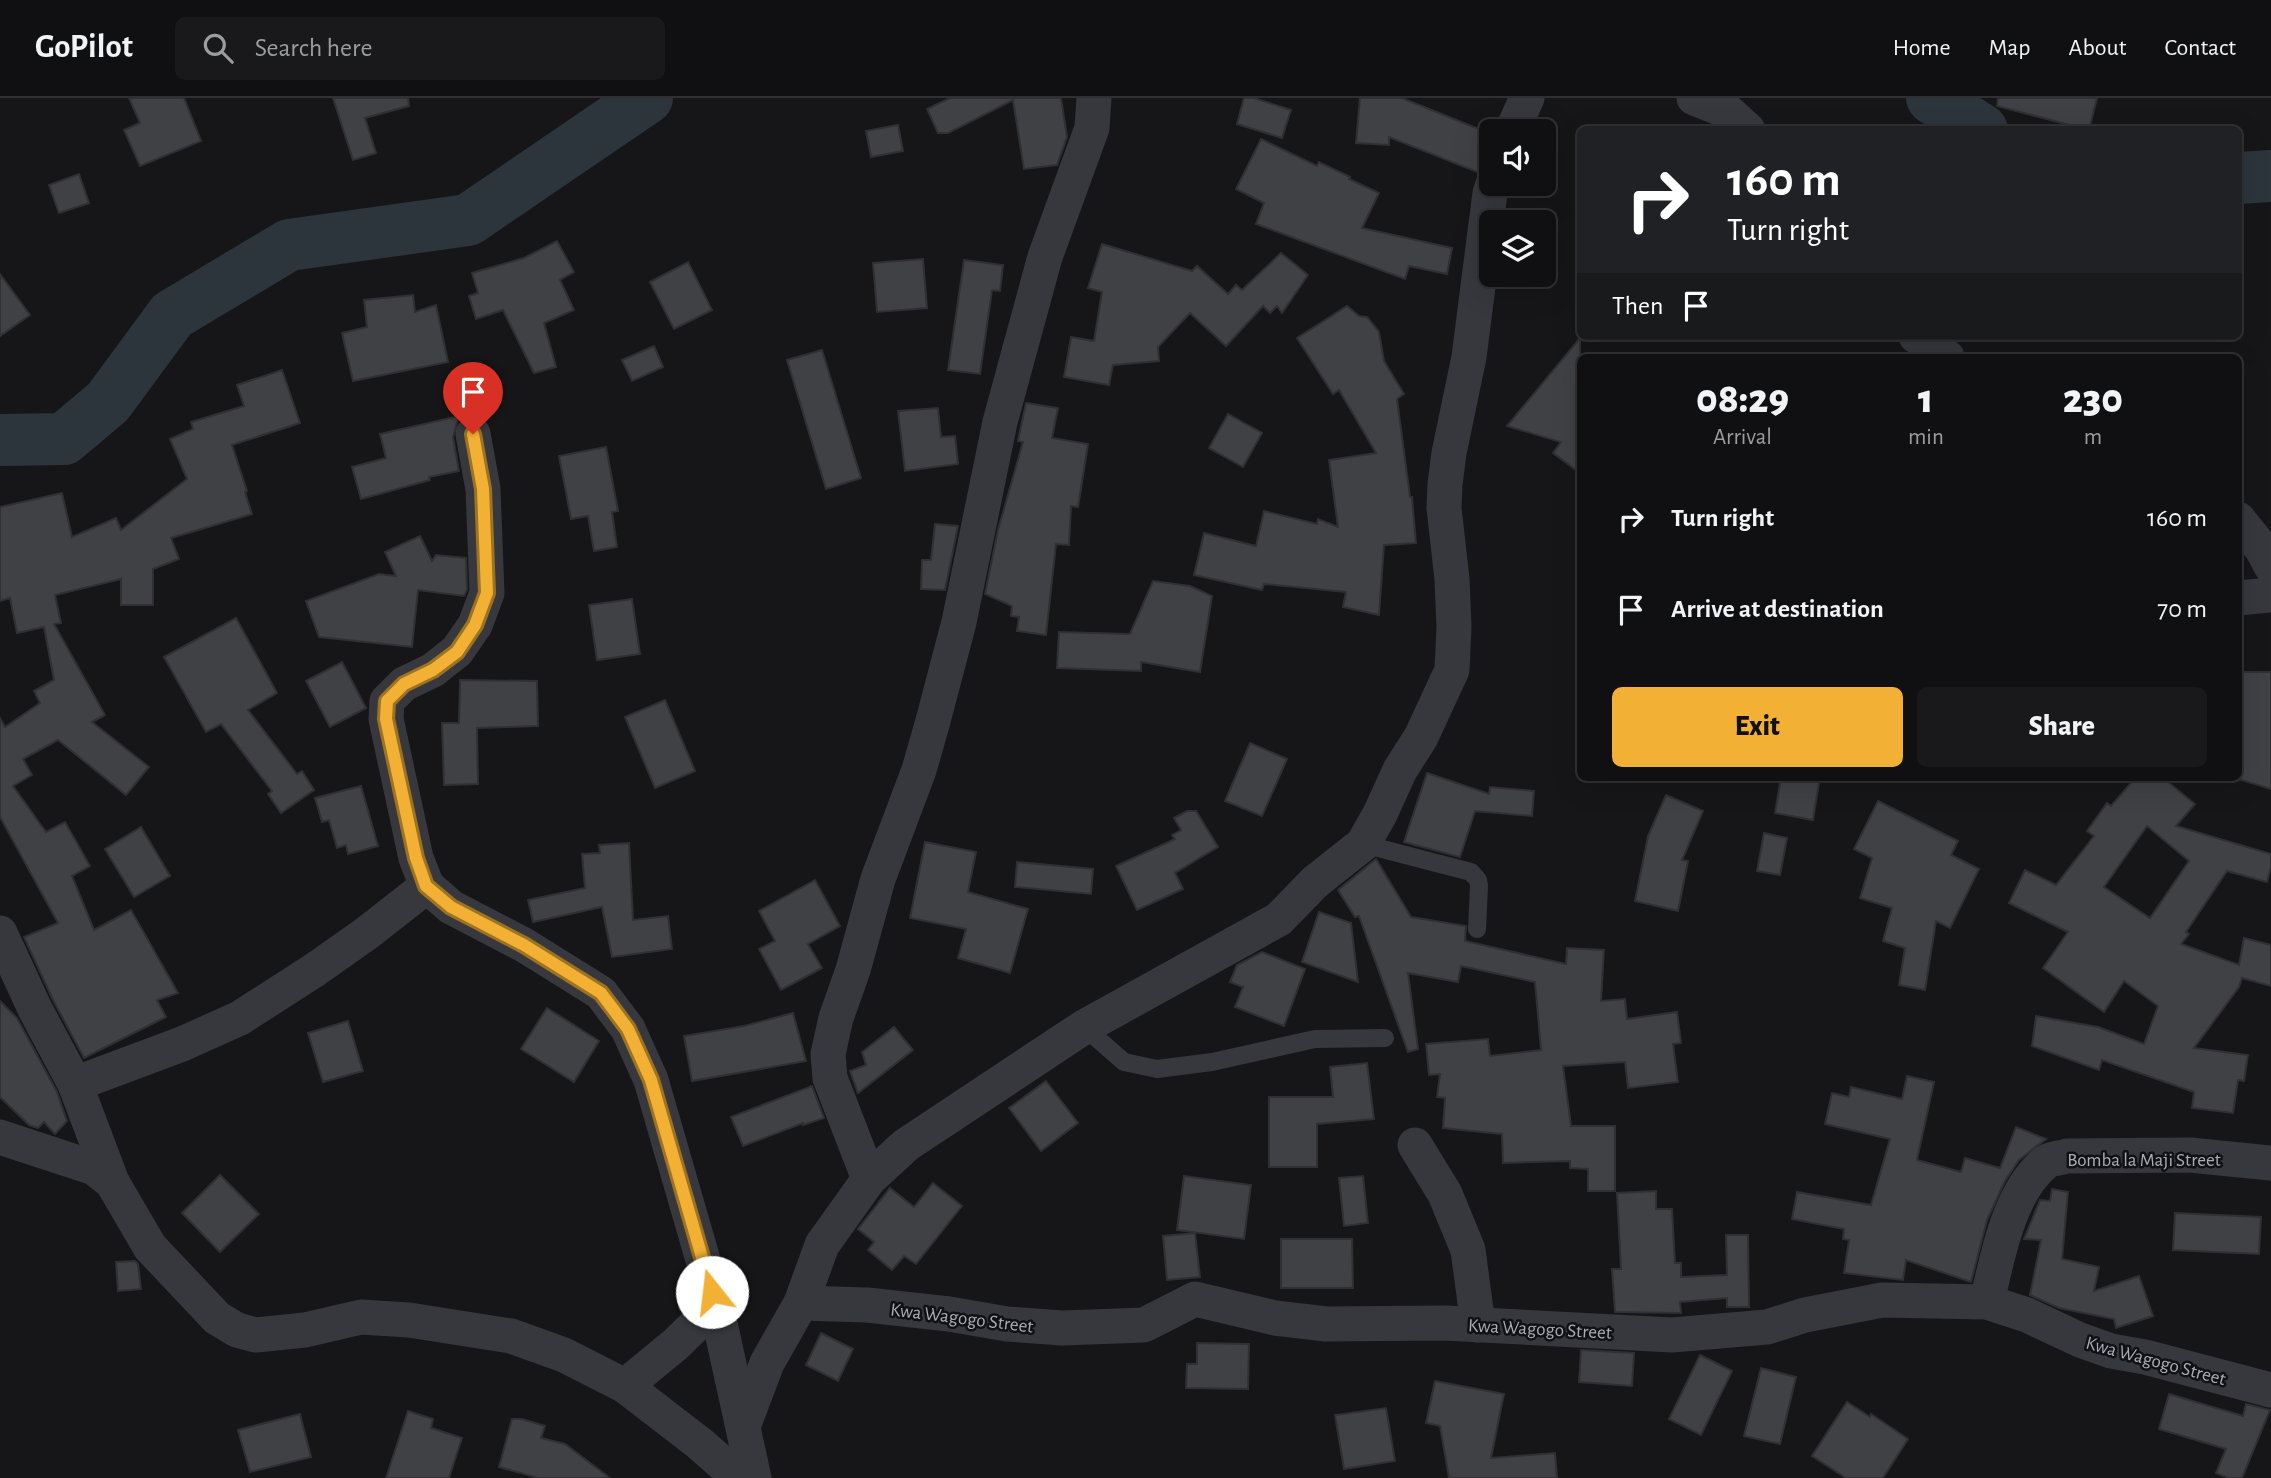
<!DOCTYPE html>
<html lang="en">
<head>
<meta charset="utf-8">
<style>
	body { margin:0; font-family:"Alegreya Sans",sans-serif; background:#19191b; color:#f1f3f6; height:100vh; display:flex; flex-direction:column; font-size:26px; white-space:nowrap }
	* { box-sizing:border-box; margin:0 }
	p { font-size:23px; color:#9c9d9f }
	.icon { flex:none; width:38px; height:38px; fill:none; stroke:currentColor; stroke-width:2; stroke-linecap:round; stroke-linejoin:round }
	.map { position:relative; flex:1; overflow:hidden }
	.sheet { position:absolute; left:1577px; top:256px; width:665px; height:427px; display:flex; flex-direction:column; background:#101012; border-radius:10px; box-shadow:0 7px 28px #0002,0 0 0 2px #303032 }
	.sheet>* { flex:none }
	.banner { position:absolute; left:1577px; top:28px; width:665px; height:214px; border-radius:10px; box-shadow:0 7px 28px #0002,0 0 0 2px #303032; background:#202124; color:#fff; overflow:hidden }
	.buttons { position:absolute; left:1479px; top:21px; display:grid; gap:14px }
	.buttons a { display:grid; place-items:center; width:77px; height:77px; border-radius:10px; background:#101012; box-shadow:0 7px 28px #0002,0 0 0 2px #303032; font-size:35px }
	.pin { position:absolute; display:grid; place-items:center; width:60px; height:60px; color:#fff; margin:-72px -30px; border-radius:50% 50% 50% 0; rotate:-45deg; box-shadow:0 0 7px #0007 }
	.pin .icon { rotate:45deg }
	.me { position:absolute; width:77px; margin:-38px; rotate:344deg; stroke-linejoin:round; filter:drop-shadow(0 0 5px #0008) }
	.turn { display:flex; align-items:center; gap:24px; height:147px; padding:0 35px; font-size:32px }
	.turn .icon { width:91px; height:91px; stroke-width:2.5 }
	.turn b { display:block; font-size:49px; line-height:60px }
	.then { display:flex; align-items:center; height:66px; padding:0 35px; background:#0003; gap:14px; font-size:26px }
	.eta { display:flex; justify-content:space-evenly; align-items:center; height:119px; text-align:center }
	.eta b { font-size:42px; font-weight:800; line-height:49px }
	.action { display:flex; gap:14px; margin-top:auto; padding:14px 35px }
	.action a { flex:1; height:80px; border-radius:10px; background:#f2b134; color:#111; font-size:28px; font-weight:800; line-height:80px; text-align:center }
	.action a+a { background:#19191b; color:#f1f3f6 }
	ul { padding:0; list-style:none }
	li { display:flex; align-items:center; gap:21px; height:91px; padding:0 35px }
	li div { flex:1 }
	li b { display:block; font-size:26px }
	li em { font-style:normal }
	header { display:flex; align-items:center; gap:42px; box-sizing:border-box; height:98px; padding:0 35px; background:#101012; border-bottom:2px solid #303032 }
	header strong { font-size:33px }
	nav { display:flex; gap:38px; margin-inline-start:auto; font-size:24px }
	.search { width:490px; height:63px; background:#19191b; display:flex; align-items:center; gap:18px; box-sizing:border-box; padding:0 24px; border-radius:10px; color:#9c9d9f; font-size:26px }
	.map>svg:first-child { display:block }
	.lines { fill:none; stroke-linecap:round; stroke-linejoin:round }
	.river { stroke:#2c353c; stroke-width:52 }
	.building { fill:#404145; stroke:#303034; stroke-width:2; fill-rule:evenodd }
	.service { stroke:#37383d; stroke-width:18 }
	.minor { stroke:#37383d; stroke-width:35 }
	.route-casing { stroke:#9d7322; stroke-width:18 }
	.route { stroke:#f2b134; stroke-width:12 }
	.labels { text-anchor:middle; stroke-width:5; stroke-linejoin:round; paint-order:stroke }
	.street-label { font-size:19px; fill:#a8adb8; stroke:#111113 }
</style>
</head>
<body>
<header>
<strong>GoPilot</strong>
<div class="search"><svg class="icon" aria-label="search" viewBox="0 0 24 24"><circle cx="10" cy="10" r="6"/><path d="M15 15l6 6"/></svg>Search here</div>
<nav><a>Home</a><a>Map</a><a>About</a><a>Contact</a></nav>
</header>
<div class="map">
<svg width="2271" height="1380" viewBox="0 0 2271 1380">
	<rect width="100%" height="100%" fill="#161618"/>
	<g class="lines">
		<g class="river">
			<path d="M1932,0L1982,32"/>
			<path d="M2238,80L2271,78"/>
			<path d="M0,342L64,341L108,304L172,217L289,147L468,122L647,0"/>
		</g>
	</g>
	<g class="building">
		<path d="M129,0H184L201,43L140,68L124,32L140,25Z"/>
		<path d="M333,0H408L409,8L365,20L376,55L353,62Z"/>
		<path d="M950,0H1061L1067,39L1057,67L1024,71L1013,2L948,35H938L927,11Z"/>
		<path d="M1244,0H1254L1291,12L1282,40L1237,26Z"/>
		<path d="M1360,0H1402L1491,36V66L1477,74L1389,39V47L1356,45Z"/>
		<path d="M1998,0H2097L2089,32L1997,8Z"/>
		<path d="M898,27L903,53L871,59L866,33Z"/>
		<path d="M1261,41L1317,68L1319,64L1350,79L1349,81L1379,95L1362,130L1452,150L1447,176L1409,168L1405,181L1256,126L1264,105L1236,91Z"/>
		<path d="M79,76L89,105L59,115L49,87Z"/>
		<path d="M557,143L574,174L560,182L574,212L544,225L556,269L534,275L503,212L476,221L469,198L478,195L472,175L524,160Z"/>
		<path d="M1102,146L1192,173L1197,168L1228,196L1236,187L1242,192L1281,155L1308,177L1282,215L1277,208L1270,215L1263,208L1226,248L1190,215L1158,249L1159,263L1113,267L1109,287L1064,279L1071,239L1094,243L1102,194L1088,190Z"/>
		<path d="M923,161L927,210L877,214L873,165Z"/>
		<path d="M964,162L1003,167L1000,193L992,192L980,276L948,272Z"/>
		<path d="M688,164L712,212L674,231L650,184Z"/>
		<path d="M0,176L30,217L0,238Z"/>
		<path d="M413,197L415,214L436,207L448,264L353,283L342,235L367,229L364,202Z"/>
		<path d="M1347,208L1359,218L1367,219L1379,234L1384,263L1404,296L1397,301L1410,399H1412L1416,445L1384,447L1379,517L1343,509L1346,494L1264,486L1262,492L1194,477L1204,435L1256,448L1264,413L1317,426L1318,421L1338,429L1329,362L1376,355L1339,292L1333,296L1297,240Z"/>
		<path d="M1580,240V375L1553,355L1561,344L1507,328Z"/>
		<path d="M654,248L663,269L632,283L622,262Z"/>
		<path d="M822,252L861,380L826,391L787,262Z"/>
		<path d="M282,272L300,325L232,347L247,393L245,394L252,416L171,440L179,461L153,471V507H121V481L55,497L61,525L54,526L105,617L92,624L149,669L126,697L58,642L23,661L32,677L13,688L46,734L65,724L90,768L72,778L94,832L131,812L178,895L157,902L166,919L84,960L53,902L24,839L58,825L0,719V620L5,629L40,605L34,593L54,582L44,529L17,535L10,500L0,503V409L62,395L72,439L116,420L121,432L187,381L170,341L193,331L191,324L244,308L237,287Z"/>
		<path d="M1026,305L1058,310L1052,340L1088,346L1078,409L1071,408L1069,447L1056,446L1046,537L1017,533L1019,519L1011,518L1012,508L985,496L998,432L1023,344L1018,343Z"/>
		<path d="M938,310L941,339L955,338L958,366L905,373L898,313Z"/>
		<path d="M1228,316L1262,335L1243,369L1209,350Z"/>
		<path d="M459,318L453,339L459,373L429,379L430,382L361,401L352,369L386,360L380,336Z"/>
		<path d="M606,349L618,413L612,414L617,449L594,453L588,418L571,421L559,358Z"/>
		<path d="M935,426L958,428L945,492L921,491L922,462H931Z"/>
		<path d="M420,438L432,463L436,457L466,460L467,492L464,498L418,492L412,549L319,539L306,503L379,476L396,478L385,454Z"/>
		<path d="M1153,483L1190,488L1212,498L1200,574L1141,564V573L1057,570L1059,534L1130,536Z"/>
		<path d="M632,501L640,556L597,562L589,507Z"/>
		<path d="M236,520L277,595L248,612L297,676L302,673L314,692L281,715L268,696L272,693L221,626L206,634L164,559Z"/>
		<path d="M342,564L366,610L330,629L306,583Z"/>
		<path d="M2238,574H2271V691L2238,681Z"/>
		<path d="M460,582L537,583L538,628L477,630L478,686L444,687L442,625H459Z"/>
		<path d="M665,602L695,673L655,690L625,619Z"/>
		<path d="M1250,645L1287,661L1262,718L1225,703Z"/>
		<path d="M1427,675L1489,696L1490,689L1534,693L1532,718L1475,713L1460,759L1404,744Z"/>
		<path d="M1781,679H1820L1813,722L1775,715Z"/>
		<path d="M2136,679H2162L2195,706L2176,728L2271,756V769L2267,784L2227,773L2186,834L2189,836L2181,846L2239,867L2244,840L2271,847V888L2242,880L2239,889L2194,950L2248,957L2244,983L2238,982L2233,1015L2192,1010L2194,994L2102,962L2099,972L2032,948L2036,918L2098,929L2144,946L2158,908L2124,883L2104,914L2043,870L2068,834L2009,805L2025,772L2056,787L2094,738L2087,733L2107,705L2111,708ZM2147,728L2189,763L2150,820L2104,789Z"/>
		<path d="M361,688L378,748L348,756L346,747L337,750L329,722L322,724L315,700Z"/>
		<path d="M1666,697L1703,713L1682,762L1688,763L1678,813L1635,803L1648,738Z"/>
		<path d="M1878,703L1958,743L1951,757L1979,771L1950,830L1936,823L1925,892L1899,887L1905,850L1883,843L1892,810L1860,800L1872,760L1854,751Z"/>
		<path d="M1187,713H1196L1218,749L1175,775L1183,791L1137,812L1116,768L1175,741L1172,737L1181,732L1174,720Z"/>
		<path d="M141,729L170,778L134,799L105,751Z"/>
		<path d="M1764,735L1787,740L1780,777L1757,773Z"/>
		<path d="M925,744L976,754L968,794L1028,811L1010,875L958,860L966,831L910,820Z"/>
		<path d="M629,745L633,822L668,818L672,851L612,859L602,809L533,824L528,802L585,790L582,756L600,755L599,747Z"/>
		<path d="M1376,761L1411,819L1466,828L1465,843L1566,866L1567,850L1604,852L1601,903L1625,901L1627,921L1677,914L1681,945L1673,946L1678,984L1628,990L1625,964L1563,968L1571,1028H1615V1093H1588V1071L1570,1070V1063L1503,1065L1502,1036L1443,1030L1445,1000L1437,999L1440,976L1429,977L1426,946L1488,941L1490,958L1541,952L1535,884L1461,868L1458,884L1408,875L1418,951L1408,954L1359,818L1355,819L1338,792Z"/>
		<path d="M1017,764L1093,771L1091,796L1015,789Z"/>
		<path d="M815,782L840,828L808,846L822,870L781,892L759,851L775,843L759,813Z"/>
		<path d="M1319,814L1351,825L1358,884L1302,864Z"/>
		<path d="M1262,854L1305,871L1284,928L1235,909L1243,889L1230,884L1237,867Z"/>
		<path d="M0,903L17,920L57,994L67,1023L55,1036L44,1024L38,1030L29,1027L0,999Z"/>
		<path d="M547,910L599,943L574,984L521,951Z"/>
		<path d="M793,915L806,963L692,983L684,938L744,928Z"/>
		<path d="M348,923L363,973L323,984L308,935Z"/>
		<path d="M894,929L913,952L858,995L850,973L866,967L862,954Z"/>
		<path d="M1367,965L1374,1021L1317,1026V1069H1269V999H1333L1330,969Z"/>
		<path d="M1907,978L1934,984L1917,1062L1961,1074L1965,1060L2000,1070L2016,1029L2046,1041L2019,1062L2005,1083L1987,1122L1971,1184L1906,1162L1903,1182L1844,1175L1849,1142L1843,1141L1844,1131L1792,1121L1797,1094L1871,1107L1890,1041L1825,1026L1832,995L1849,999L1851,989L1902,1001Z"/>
		<path d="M1046,983L1078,1025L1041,1053L1009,1010Z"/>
		<path d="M812,988L824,1020L803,1027V1025L743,1048L731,1019Z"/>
		<path d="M220,1077L259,1116L220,1154L182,1115Z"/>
		<path d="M1184,1078L1251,1087L1244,1141L1177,1132Z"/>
		<path d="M1363,1078L1368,1125L1344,1128L1339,1080Z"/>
		<path d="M933,1085L962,1108L916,1166L904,1158L892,1172L868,1152L874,1144L858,1131L890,1090L914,1109Z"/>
		<path d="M2052,1091L2068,1094L2062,1161L2099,1169L2094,1193L2139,1178L2153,1218L2116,1230L2114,1221L2059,1210L2030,1197L2041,1142L2024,1141L2040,1102L2050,1103Z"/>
		<path d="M1656,1093V1111H1672L1675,1165H1681V1179L1727,1177L1726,1137H1748L1749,1209H1727V1200L1680,1204L1681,1215L1615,1214L1612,1171H1621L1617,1095Z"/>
		<path d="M2175,1115L2261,1119L2259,1156L2173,1152Z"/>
		<path d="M1195,1135L1200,1179L1167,1182L1163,1138Z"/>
		<path d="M1281,1141H1352L1353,1190H1281Z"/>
		<path d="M135,1163L138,1166L141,1191L118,1193L116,1164Z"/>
		<path d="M821,1235L853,1251L838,1283L806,1267Z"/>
		<path d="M1197,1245L1249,1246L1248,1291L1186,1290L1187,1266H1197Z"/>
		<path d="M1581,1252L1634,1255L1632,1288L1579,1284Z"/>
		<path d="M1700,1257L1732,1273L1701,1337L1669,1321Z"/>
		<path d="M1761,1270L1796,1279L1780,1346L1744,1338Z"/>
		<path d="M1435,1283L1504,1296L1491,1360L1555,1355L1557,1380H1449L1440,1328L1426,1325Z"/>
		<path d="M2169,1296L2243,1318L2246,1306L2270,1312L2242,1380H2228L2216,1375L2226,1351L2159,1331Z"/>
		<path d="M1847,1304L1870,1319L1871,1316L1908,1341L1883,1380H1846L1812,1358Z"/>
		<path d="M1386,1310L1395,1363L1344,1371L1335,1317Z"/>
		<path d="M408,1313L433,1321L431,1330L462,1340L449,1380H386Z"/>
		<path d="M300,1316L311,1359L250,1374L238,1332Z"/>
		<path d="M512,1321H522L545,1328L541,1340L565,1346L610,1380H538L499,1369Z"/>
	</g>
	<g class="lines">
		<g class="service">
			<path d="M1363,746L1471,774L1478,782L1479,788L1477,831"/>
			<path d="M1084,929L1124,964L1157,971L1212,964L1315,941L1385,940"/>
		</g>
		<g class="minor">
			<path d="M1694,0L1727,13L1748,32"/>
			<path d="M1512,33L1527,0"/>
			<path d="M1916,238L1947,259"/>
			<path d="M473,336L483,391L487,495L475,527L457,553L433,572L404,586L387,603L386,621L416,760L427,788L451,809L524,847L601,895L628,931L651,982L716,1207L754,1380"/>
			<path d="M2238,421L2262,451L2271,468"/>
			<path d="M2238,500L2271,497"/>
			<path d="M0,835L35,911L75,986L112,1084"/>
			<path d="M75,986L182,946L240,920L316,871L367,835L427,788"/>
			<path d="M0,1039L94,1070L112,1084L150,1149L217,1220L237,1232L256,1237L305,1232L361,1219L409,1222L511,1238L564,1257L625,1288L699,1345L739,1380"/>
			<path d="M1415,1047L1445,1096L1468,1152L1478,1227"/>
			<path d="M869,1081L830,980L828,956L836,920L853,872L878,781L919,672L933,623L959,524L1000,324L1045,159L1092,30L1094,0"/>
			<path d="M1987,1204C1997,1160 2009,1093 2046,1064C2051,1060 2061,1060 2067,1058L2190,1057L2271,1065"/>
			<path d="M801,1205L867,1207L949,1216L1007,1226L1062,1230L1144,1227L1195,1201L1275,1220L1326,1226L1445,1225L1672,1237L1767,1229L1805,1217L1882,1202L1987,1204L2027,1217L2080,1242L2111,1253L2145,1259L2271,1292"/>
			<path d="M625,1288L676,1246L716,1207"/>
			<path d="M744,1326L767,1265L801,1205L822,1147L869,1081L906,1047L1084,929L1279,821L1315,784L1363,746L1380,716L1400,672L1421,639L1452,572L1454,529L1452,481L1444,410L1445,386L1449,355L1469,259L1490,95L1493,86"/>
		</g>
	</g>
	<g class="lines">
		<defs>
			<path id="route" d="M473,336L483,391L487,495L475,527L457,554L433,572L404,586L387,603L386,621L416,760L426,788L451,809L524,847L601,895L628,931L651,982L712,1194"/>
		</defs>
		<use href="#route" class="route-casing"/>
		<use href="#route" class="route"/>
	</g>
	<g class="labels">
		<g class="street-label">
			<text x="2144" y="1068">Bomba la Maji Street</text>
			<text transform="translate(962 1219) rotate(7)" y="7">Kwa Wagogo Street</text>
			<text transform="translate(1540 1230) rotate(3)" y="7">Kwa Wagogo Street</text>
			<text transform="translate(2156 1262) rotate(15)" y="7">Kwa Wagogo Street</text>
		</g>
	</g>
</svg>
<div class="buttons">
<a><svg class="icon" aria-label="sound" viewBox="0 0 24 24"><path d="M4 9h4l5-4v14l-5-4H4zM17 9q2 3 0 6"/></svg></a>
<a><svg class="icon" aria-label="layers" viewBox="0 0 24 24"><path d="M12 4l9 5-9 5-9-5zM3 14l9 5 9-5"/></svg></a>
</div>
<div class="pin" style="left:473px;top:336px;background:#d93025"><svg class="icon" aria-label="arrive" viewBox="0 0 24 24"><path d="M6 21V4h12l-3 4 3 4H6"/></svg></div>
<svg class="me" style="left:712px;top:1194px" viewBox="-20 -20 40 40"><circle r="19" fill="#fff"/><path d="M0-13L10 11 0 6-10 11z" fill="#f2b134"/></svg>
<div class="banner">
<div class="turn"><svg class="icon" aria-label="right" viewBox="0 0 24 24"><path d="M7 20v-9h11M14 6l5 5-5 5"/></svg><div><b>160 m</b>Turn right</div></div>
<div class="then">Then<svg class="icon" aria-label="arrive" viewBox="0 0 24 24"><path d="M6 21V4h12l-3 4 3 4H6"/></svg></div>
</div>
<section class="sheet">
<div class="eta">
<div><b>08:29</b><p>Arrival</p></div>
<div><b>1</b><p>min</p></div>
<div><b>230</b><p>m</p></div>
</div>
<ul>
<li><svg class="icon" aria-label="right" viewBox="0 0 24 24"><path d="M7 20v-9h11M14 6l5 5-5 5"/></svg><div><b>Turn right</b></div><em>160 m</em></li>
<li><svg class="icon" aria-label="arrive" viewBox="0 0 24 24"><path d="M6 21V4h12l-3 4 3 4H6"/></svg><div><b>Arrive at destination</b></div><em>70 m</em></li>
</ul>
<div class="action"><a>Exit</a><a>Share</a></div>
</section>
</div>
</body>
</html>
